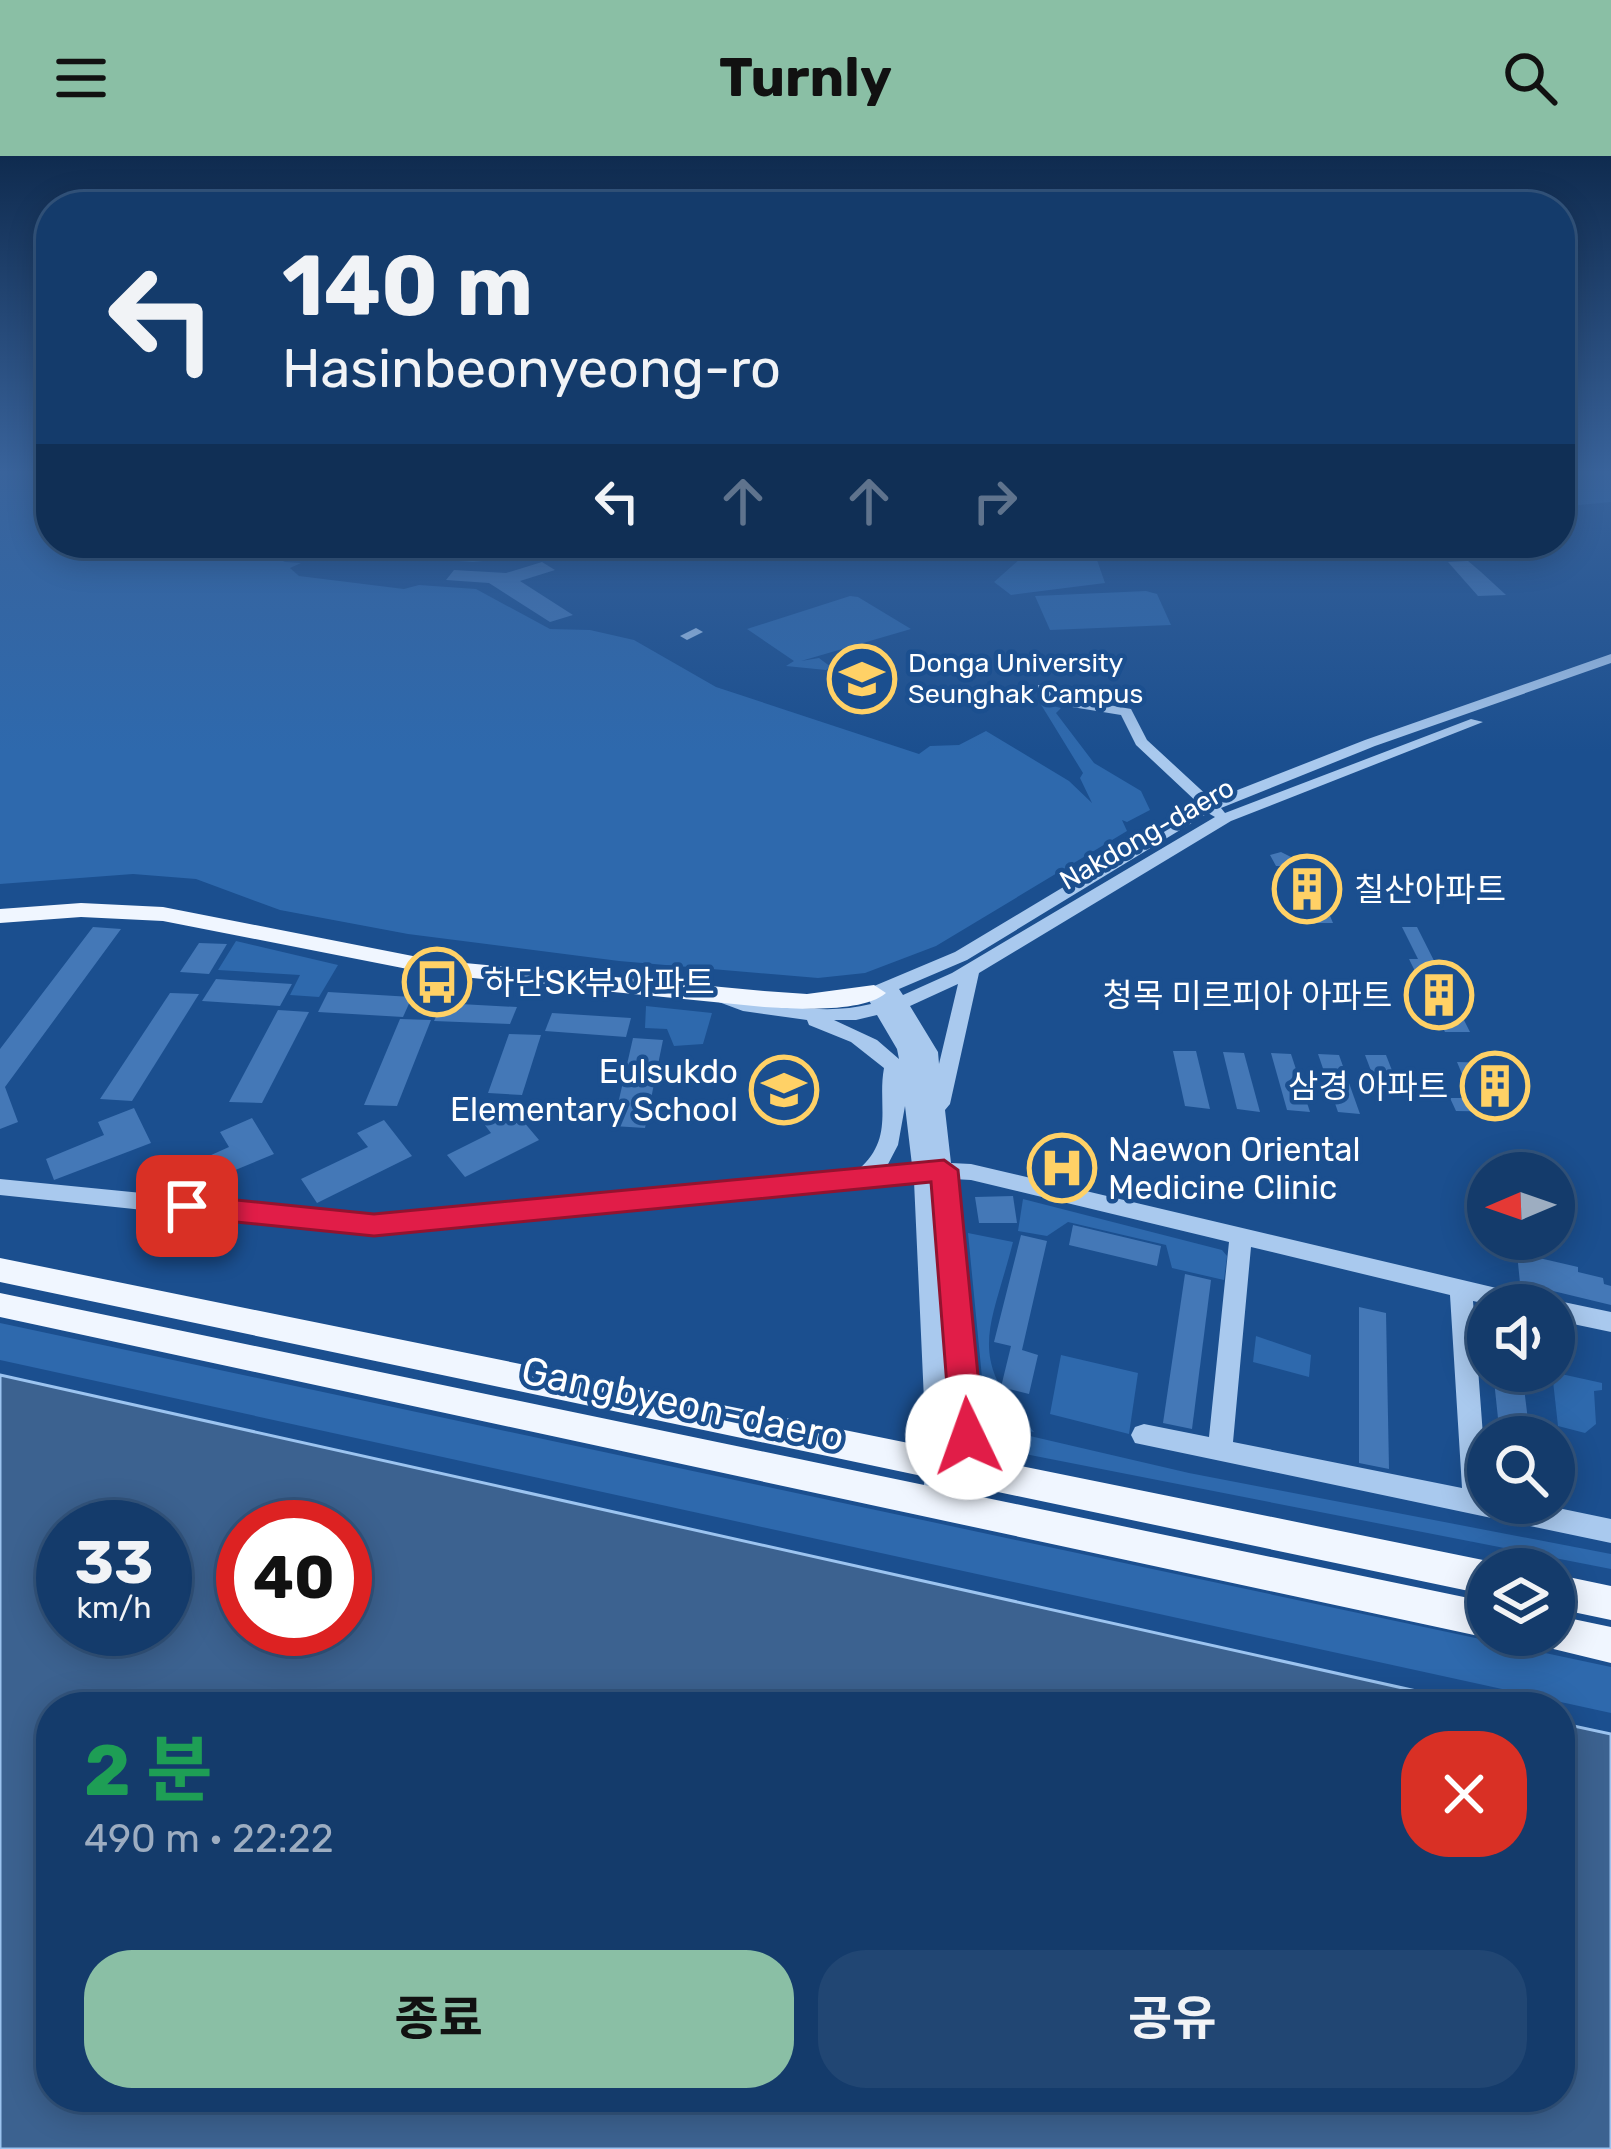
<!DOCTYPE html>
<html lang="ko">
<head>
<meta charset="utf-8">
<style>
	body { margin:0; font-family:Rubik,"Noto Sans KR",sans-serif; background:#214673; color:#f1f3f6; height:100vh; display:flex; flex-direction:column; font-size:45px; white-space:nowrap }
	* { box-sizing:border-box; margin:0 }
	p { font-size:39px; color:#9dadc1 }
	.icon { flex:none; width:66px; height:66px; fill:none; stroke:currentColor; stroke-width:2; stroke-linecap:round; stroke-linejoin:round }
	.map { position:relative; flex:1; overflow:hidden }
	.details { position:absolute; left:36px; top:1536px; width:1539px; height:420px; display:flex; flex-direction:column; background:#143b6b; border-radius:48px; box-shadow:0 6px 30px #0003,0 0 0 3px #33557e }
	.details>* { flex:none }
	.hud { position:absolute; left:36px; top:36px; width:1539px; height:366px; border-radius:48px; box-shadow:0 6px 30px #0003,0 0 0 3px #33557e; background:#143b6b; color:#f1f3f6; overflow:hidden }
	.needle { width:78px; rotate:268deg }
	.tools { position:absolute; left:1467px; top:996px; display:grid; gap:24px }
	.tools a { display:grid; place-items:center; width:108px; height:108px; border-radius:50%; background:#143b6b; box-shadow:0 6px 30px #0003,0 0 0 3px #33557e; font-size:60px }
	.speed { position:absolute; left:36px; top:1344px; display:flex; gap:24px; font-size:60px; font-weight:700; text-align:center }
	.speed>* { display:grid; place-content:center; width:156px; height:156px; border-radius:50%; background:#143b6b; box-shadow:0 6px 30px #0003,0 0 0 3px #33557e; line-height:1 }
	.speed small { font-size:30px; font-weight:400 }
	.speed .limit { border:18px solid #d22; background:#fff; color:#111 }
	.pin { position:absolute; display:grid; place-items:center; width:102px; height:102px; color:#fff; margin:-51px; border-radius:24px; box-shadow:0 6px 18px #0006 }
	.me { position:absolute; width:132px; margin:-66px; rotate:357deg; stroke-linejoin:round; filter:drop-shadow(0 0 9px #0008) }
	.turn { display:flex; align-items:center; gap:42px; height:252px; padding:0 48px; font-size:54px }
	.turn .icon { width:156px; height:156px; stroke-width:2.5 }
	.turn b { display:block; font-size:84px; line-height:102px }
	.lanes { display:flex; align-items:center; height:114px; padding:0 48px; background:#0003; justify-content:center; gap:60px; direction:ltr }
	.lanes .off { opacity:.35 }
	.round { display:grid; place-items:center; flex:none; width:126px; height:126px; border-radius:48px; background:#214673 }
	.head { display:flex; align-items:center; justify-content:space-between; height:204px; padding:0 48px }
	h1 { font-size:72px; font-weight:700; line-height:90px; color:#1e9e55 }
	.button { display:flex; gap:24px; margin-top:auto; padding:24px 48px }
	.button a { flex:1; height:138px; border-radius:48px; background:#8abfa5; color:#111; font-size:48px; font-weight:700; line-height:138px; text-align:center }
	.button a+a { background:#214673; color:#f1f3f6 }
	header { display:flex; justify-content:space-between; align-items:center; height:156px; padding:0 48px; background:#8abfa5; color:#111; font-size:54px; font-weight:700 }
	.map>svg:first-child { display:block }
	.green { fill:#2e69ad }
	.water { fill:#3c6290; stroke:#9cc4f0; stroke-width:3; fill-rule:evenodd }
	.building { fill:#4478b7 }
	.lines { fill:none; stroke-linecap:round; stroke-linejoin:round }
	.minor { fill:#a9c9ee; fill-rule:evenodd }
	.major { fill:#f0f6ff; fill-rule:evenodd }
	.route { fill:#e11d48; stroke:#92132f; stroke-width:3 }
	.labels { text-anchor:middle; stroke-width:9; stroke-linejoin:round; paint-order:stroke }
	.far-poi-label { font-size:27px; fill:#fff; stroke:#1b4f8f; text-anchor:start }
	.far-street-label { font-size:27px; fill:#fff; stroke:#1b4f8f }
	.poi-label { font-size:33px; fill:#fff; stroke:#1b4f8f; text-anchor:start }
	.near-street-label { font-size:39px; fill:#fff; stroke:#1b4f8f }
</style>
</head>
<body>
<header><svg class="icon" aria-label="menu" viewBox="0 0 24 24"><path d="M4 6h16M4 12h16M4 18h16"/></svg>Turnly<svg class="icon" aria-label="search" viewBox="0 0 24 24"><circle cx="10" cy="10" r="6"/><path d="M15 15l6 6"/></svg></header>
<div class="map">
<svg width="1611" height="1993" viewBox="0 0 1611 1993">
	<rect width="100%" height="100%" fill="#1b4f8f"/>
	<g class="green">
		<path d="M0,317H51V387H245L285,406L301,407L290,412L299,420L404,433L419,429L476,433L550,473L590,474L634,484L716,531L919,598L930,590L959,589L986,575L1069,625L1092,647L1080,622L1083,617L1040,547L1061,552L1056,557L1094,607L1141,635L1150,654L1127,666L1122,664L1127,675L936,790L865,817L818,822L619,805L408,778L280,754L196,723L133,718L0,728Z"/>
		<path d="M1560,317H1611V346L1569,350L1560,345Z"/>
		<path d="M398,387H663L618,399L574,396L473,406L429,403L398,394Z"/>
		<path d="M1038,387H1353L1346,401L1097,404L1105,427L1011,439L994,426Z"/>
		<path d="M1146,435L1157,438L1171,469L1050,474L1035,440Z"/>
		<path d="M850,440L858,441L911,473L801,505L819,502L831,511L826,514L786,510L794,505L747,473Z"/>
		<path d="M236,785L338,809L319,841L290,839L300,819L218,814Z"/>
		<path d="M646,850L712,857L703,888L674,890L667,873L645,872Z"/>
		<path d="M1023,1043L1222,1094L1227,1100L1224,1124L1172,1112L1166,1089L1068,1066L1047,1080L1018,1075Z"/>
		<path d="M968,1077L1013,1086C990,1176 965,1200 1034,1276L992,1269L986,1263Z"/>
		<path d="M0,1167L1611,1511V1557L0,1204Z"/>
		<path d="M1256,1180L1311,1199L1309,1221L1253,1206Z"/>
		<path d="M1061,1199L1138,1217L1129,1278L1050,1258Z"/>
		<path d="M1552,1216L1602,1227V1234L1594,1235L1596,1268L1585,1277L1558,1270Z"/>
		<path d="M987,1270L1189,1317L1611,1398V1413L1004,1294L990,1282Z"/>
	</g>
	<path class="water" d="M0,1219L1488,1551H51V1941H1560V1567L1611,1578V1993H0ZM63,1371H165V1473H63ZM243,1371H345V1473H243Z"/>
	<g class="building">
		<path d="M1468,405L1481,416L1506,439L1478,440L1448,406Z"/>
		<path d="M542,406L555,414L520,425L573,459L550,466L489,427L446,424L454,414L506,417Z"/>
		<path d="M1281,696L1309,710L1333,767H1300L1296,755H1308L1288,710H1276L1270,699Z"/>
		<path d="M93,771L121,773L5,931L18,966L0,973V893Z"/>
		<path d="M1402,771H1417L1470,876H1445L1409,803H1418Z"/>
		<path d="M199,787L227,788L209,818L180,816Z"/>
		<path d="M216,823L292,828L280,850L202,845Z"/>
		<path d="M328,836L412,841L403,861L318,856Z"/>
		<path d="M170,837L199,838L132,945L100,943Z"/>
		<path d="M442,847L517,851L510,868L434,865Z"/>
		<path d="M278,854L309,856L262,947L229,946Z"/>
		<path d="M552,857L631,862L626,881L545,875Z"/>
		<path d="M400,863L431,864L397,950L364,949Z"/>
		<path d="M509,878L541,879L522,939L488,937Z"/>
		<path d="M633,882L663,884L645,972L613,970Z"/>
		<path d="M1173,895H1196L1210,953L1185,950Z"/>
		<path d="M1223,896L1244,897L1260,956L1237,953Z"/>
		<path d="M1271,897L1291,898L1310,956L1287,954Z"/>
		<path d="M1318,898L1339,899L1360,958L1338,956Z"/>
		<path d="M1365,899H1386L1400,935L1378,933Z"/>
		<path d="M1457,906L1494,907L1519,956L1456,955L1450,942H1490L1479,918H1462Z"/>
		<path d="M507,946L539,984L465,1021L447,999L491,977L478,960Z"/>
		<path d="M134,952L151,987L54,1024L46,1003L104,979L98,966Z"/>
		<path d="M252,962L274,998L182,1036L171,1017L229,991L220,976Z"/>
		<path d="M384,964L412,1000L317,1047L301,1023L368,991L357,977Z"/>
		<path d="M1013,1040L1017,1067H979L975,1041Z"/>
		<path d="M1073,1069L1161,1090L1157,1110L1069,1089Z"/>
		<path d="M1021,1079L1047,1085L1022,1194L1038,1199L1029,1238L1001,1231L1011,1190L994,1186Z"/>
		<path d="M1517,1097L1578,1111V1116L1603,1122L1604,1128L1611,1130V1149L1520,1127Z"/>
		<path d="M1185,1118L1211,1124L1192,1273L1163,1267Z"/>
		<path d="M1359,1151L1386,1157L1389,1313L1359,1307Z"/>
		<path d="M1493,1215H1522L1530,1281H1500Z"/>
	</g>
	<g class="lines">
		<g class="minor">
			<path d="M696,472L703,476L687,484L680,480Z"/>
			<path d="M1611,498V507L1375,590L1221,652L1225,657L1471,563L1483,566L1231,665L979,817L950,948L945,954L951,1007L971,1008L1539,1142L1543,1149H1492L1473,1145L1488,1347H1534L1611,1363V1387L1135,1287L1131,1279L1135,1271L1144,1268L1209,1281L1229,1086L971,1024L953,1023L979,1246V1353L975,1362L966,1365L957,1362L953,1353L955,1246L940,1110L953,1310L943,1355L934,1358L925,1355L921,1346L927,1310L914,1025L374,1078L0,1039V1023L374,1060L858,1014C895,982 877,950 884,912L851,886L809,869L807,864L743,855L708,842L706,838L715,832C764,847 819,861 871,848L865,837L867,833L955,796L1200,649L1136,589L1121,559L1066,550L1038,535V529H1048L1075,543L1131,553L1147,584L1212,644L1365,584ZM1208,657L1215,661L952,817L903,839L899,833L967,804ZM958,828L939,908L938,896L910,850ZM877,859L897,893L899,903L877,884L834,864H856ZM905,950L912,1009L886,1012L898,989ZM1251,1091L1450,1139L1462,1332L1233,1286Z"/>
			<path d="M1554,1144L1611,1156V1176L1554,1164V1149H1545Z"/>
		</g>
		<g class="major">
			<path d="M81,747L163,751L433,804L764,835L807,838L874,829L886,837C863,857 795,853 764,851L433,818L163,765L81,761L0,767V753Z"/>
			<path d="M0,1102L1488,1405L1502,1413H1488V1439L0,1126Z"/>
			<path d="M0,1137L1488,1446V1479H1495L1488,1482L0,1161Z"/>
			<path d="M1554,1418L1611,1430V1464L1554,1452Z"/>
			<path d="M1554,1459L1611,1471V1507L1541,1490L1537,1479H1554Z"/>
		</g>
	</g>
	<linearGradient id="sky" x2="0" y2="1"><stop stop-color="#0f2b4f"/><stop offset="0.53" stop-color="#39639b"/><stop offset="1" stop-color="#39639b" stop-opacity="0"/></linearGradient>
	<rect width="1611" height="596" fill="url(#sky)"/>
	<path class="route" d="M944,1004L958,1014L984,1281L979,1292L968,1296L956,1292L951,1281L931,1026L374,1080L187,1061L173,1050L187,1039L374,1058Z"/>
	<defs>
		<symbol id="university-ring" viewBox="-11 -11 22 22"><circle r="9.5" fill="#1b4f8f" stroke="#ffd166" stroke-width="1.5"/><path d="M0-5L7-2L0 1L-7-2ZM-4 1L0 2.5L4 1V4Q0 6-4 4Z" fill="#ffd166"/></symbol>
		<symbol id="building-ring" viewBox="-11 -11 22 22"><circle r="9.5" fill="#1b4f8f" stroke="#ffd166" stroke-width="1.5"/><path d="M-4-6H4V6H1V3H-1V6H-4ZM-2.5-4.3h1.7v1.8h-1.7ZM.8-4.3h1.7v1.8H.8ZM-2.5-1h1.7V.8h-1.7ZM.8-1h1.7V.8H.8Z" fill="#ffd166"/></symbol>
		<symbol id="bus-ring" viewBox="-11 -11 22 22"><circle r="9.5" fill="#1b4f8f" stroke="#ffd166" stroke-width="1.5"/><path d="M-5-6H5V4H4V6H2V4H-2V6H-4V4H-5ZM-3.5-4V0h7V-4ZM-3.5 1.2v1.5H-2V1.2ZM2 1.2v1.5H3.5V1.2Z" fill="#ffd166"/></symbol>
		<symbol id="school-ring" viewBox="-11 -11 22 22"><circle r="9.5" fill="#1b4f8f" stroke="#ffd166" stroke-width="1.5"/><path d="M0-5L7-2L0 1L-7-2ZM-4 1L0 2.5L4 1V4Q0 6-4 4Z" fill="#ffd166"/></symbol>
		<symbol id="hospital-ring" viewBox="-11 -11 22 22"><circle r="9.5" fill="#1b4f8f" stroke="#ffd166" stroke-width="1.5"/><path d="M-5-5h3v3.5h4V-5h3V5h-3V1.5h-4V5h-3Z" fill="#ffd166"/></symbol>
	</defs>
	<g fill-rule="evenodd">
		<use href="#university-ring" x="824" y="485" width="76" height="76"/>
		<use href="#building-ring" x="1269" y="695" width="76" height="76"/>
		<use href="#bus-ring" x="399" y="788" width="76" height="76"/>
		<use href="#building-ring" x="1401" y="801" width="76" height="76"/>
		<use href="#building-ring" x="1457" y="892" width="76" height="76"/>
		<use href="#school-ring" x="746" y="896" width="76" height="76"/>
		<use href="#hospital-ring" x="1024" y="974" width="76" height="76"/>
	</g>
	<g class="labels">
		<g class="far-poi-label">
			<text x="908" y="516">Donga University<tspan x="908" dy="31">Seunghak Campus</tspan></text>
		</g>
		<g class="far-street-label">
			<text transform="translate(1147 678) rotate(-30)" y="9">Nakdong-daero</text>
		</g>
		<g class="poi-label">
			<text x="1354" y="745">칠산아파트</text>
			<text x="484" y="838">하단SK뷰 아파트</text>
			<text x="1392" y="851" text-anchor="end">청목 미르피아 아파트</text>
			<text x="738" y="927" text-anchor="end">Eulsukdo<tspan x="738" dy="38">Elementary School</tspan></text>
			<text x="1448" y="942" text-anchor="end">삼경 아파트</text>
			<text x="1108" y="1005">Naewon Oriental<tspan x="1108" dy="38">Medicine Clinic</tspan></text>
		</g>
		<g class="near-street-label">
			<text transform="translate(683 1247) rotate(12)" y="14">Gangbyeon-daero</text>
		</g>
	</g>
</svg>
<div class="tools">
<a><svg class="needle" viewBox="-14 -14 28 28"><path d="M0-13l5 13h-10z" fill="#e53935"/><path d="M0 13l5-13h-10z" fill="#9dadc1"/></svg></a>
<a><svg class="icon" aria-label="sound" viewBox="0 0 24 24"><path d="M4 9h4l5-4v14l-5-4H4zM17 9q2 3 0 6"/></svg></a>
<a><svg class="icon" aria-label="search" viewBox="0 0 24 24"><circle cx="10" cy="10" r="6"/><path d="M15 15l6 6"/></svg></a>
<a><svg class="icon" aria-label="layers" viewBox="0 0 24 24"><path d="M12 4l9 5-9 5-9-5zM3 14l9 5 9-5"/></svg></a>
</div>
<div class="speed"><div>33<small>km/h</small></div><div class="limit">40</div></div>
<div class="pin" style="left:187px;top:1050px;background:#d93025"><svg class="icon" aria-label="arrive" viewBox="0 0 24 24"><path d="M6 21V4h12l-3 4 3 4H6"/></svg></div>
<svg class="me" style="left:968px;top:1281px" viewBox="-20 -20 40 40"><circle r="19" fill="#fff"/><path d="M0-13L10 11 0 6-10 11z" fill="#e11d48"/></svg>
<div class="hud">
<div class="turn"><svg class="icon" aria-label="left" viewBox="0 0 24 24"><path d="M17 20v-9H6M10 6l-5 5 5 5"/></svg><div><b>140 m</b>Hasinbeonyeong-ro</div></div>
<div class="lanes"><svg class="icon" aria-label="left" viewBox="0 0 24 24"><path d="M17 20v-9H6M10 6l-5 5 5 5"/></svg><svg class="icon off" aria-label="ahead" viewBox="0 0 24 24"><path d="M12 20V5M6 11l6-6 6 6"/></svg><svg class="icon off" aria-label="ahead" viewBox="0 0 24 24"><path d="M12 20V5M6 11l6-6 6 6"/></svg><svg class="icon off" aria-label="right" viewBox="0 0 24 24"><path d="M7 20v-9h11M14 6l5 5-5 5"/></svg></div>
</div>
<section class="details">
<div class="head"><div><h1>2 분</h1><p>490 m · 22:22</p></div><a class="round" style="background:#d93025;color:#fff"><svg class="icon" aria-label="close" viewBox="0 0 24 24"><path d="M6 6l12 12M18 6L6 18"/></svg></a></div>
<div class="button"><a>종료</a><a>공유</a></div>
</section>
</div>
</body>
</html>
